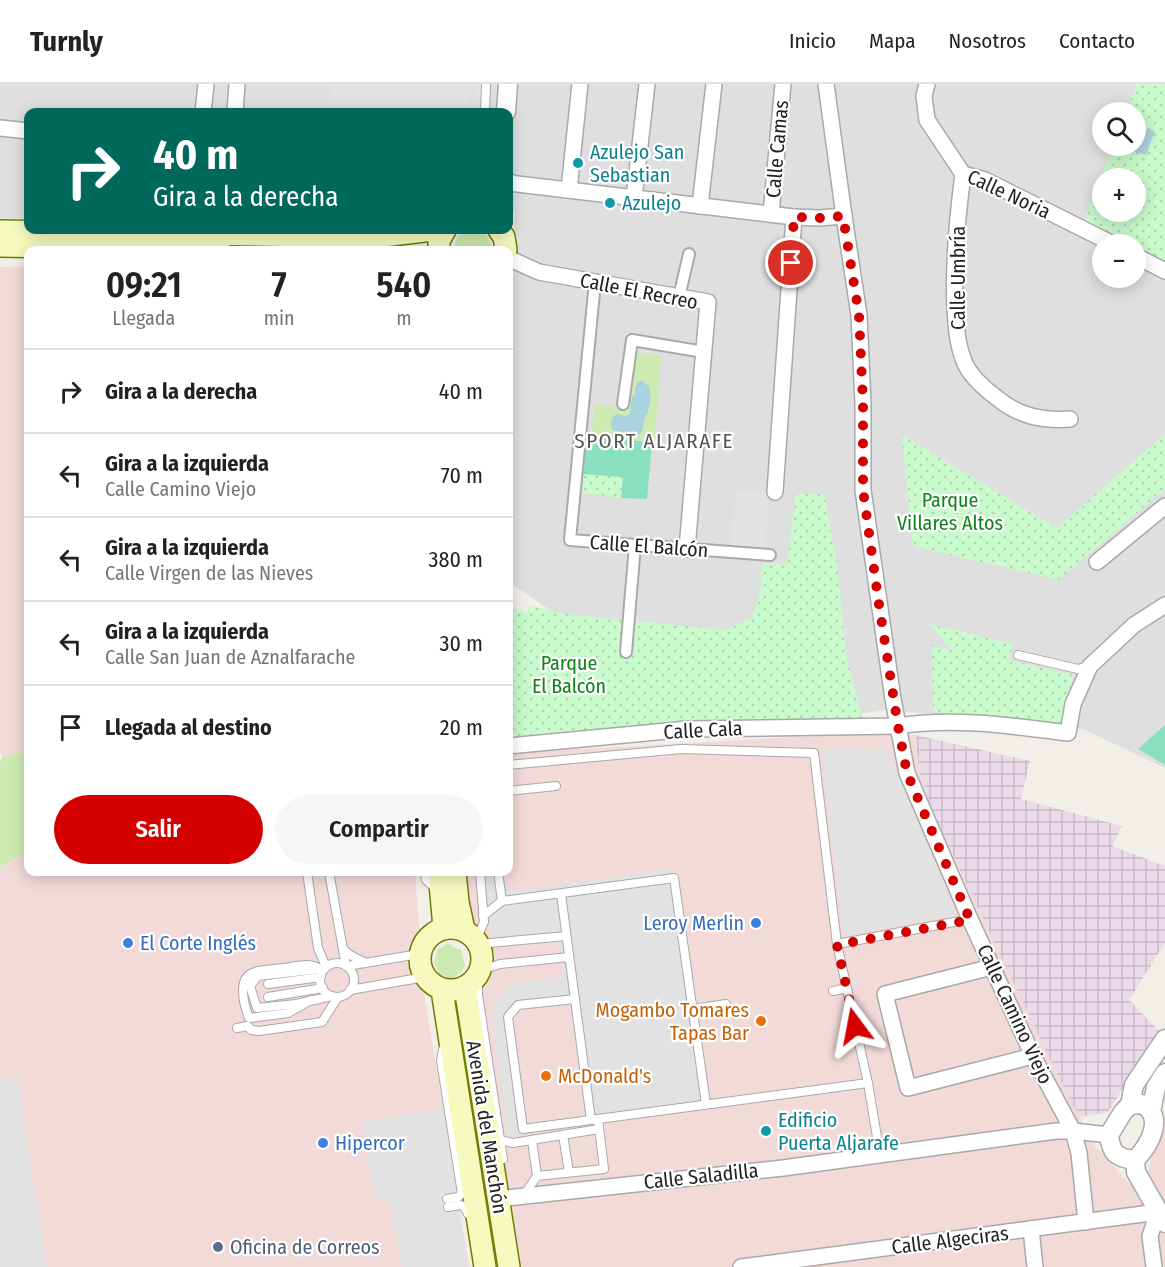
<!DOCTYPE html>
<html lang="es">
<head>
<meta charset="utf-8">
<style>
	body { margin:0; font-family:"Fira Sans Condensed",sans-serif; background:#f6f6f6; color:#222; height:100vh; display:flex; flex-direction:column; font-size:22px; white-space:nowrap }
	* { box-sizing:border-box; margin:0 }
	p { font-size:20px; color:#767676 }
	.icon { flex:none; width:33px; height:33px; fill:none; stroke:currentColor; stroke-width:2; stroke-linecap:round; stroke-linejoin:round }
	.map { position:relative; flex:1; overflow:hidden }
	.sheet { position:absolute; left:24px; top:162px; width:489px; height:630px; display:flex; flex-direction:column; background:#fff; border-radius:12px; box-shadow:0 3px 15px #0003 }
	.sheet>* { flex:none }
	.guide { position:absolute; left:24px; top:24px; width:489px; height:126px; border-radius:12px; box-shadow:0 3px 15px #0003; background:#00695c; color:#fff; overflow:hidden }
	.fabs { position:absolute; left:1092px; top:18px; display:grid; gap:12px }
	.fabs a { display:grid; place-items:center; width:54px; height:54px; border-radius:50%; background:#fff; box-shadow:0 3px 15px #0003; font-size:30px }
	.pin { position:absolute; display:grid; place-items:center; width:51px; height:51px; color:#fff; margin:-26px; border:3px solid #fff; border-radius:50%; box-shadow:0 2px 6px #0007 }
	.me { position:absolute; width:66px; margin:-33px; rotate:347deg; stroke-linejoin:round; filter:drop-shadow(0 0 4px #0008) }
	.turn { display:flex; align-items:center; gap:21px; height:126px; padding:0 30px; font-size:27px }
	.turn .icon { width:78px; height:78px; stroke-width:2.5 }
	.turn b { display:block; font-size:42px; line-height:51px }
	.eta { display:flex; justify-content:space-evenly; align-items:center; height:102px; text-align:center }
	.eta b { font-size:36px; font-weight:600; line-height:42px }
	.cta { display:flex; gap:12px; margin-top:auto; padding:12px 30px }
	.cta a { flex:1; height:69px; border-radius:36px; background:#d40000; color:#fff; font-size:24px; font-weight:600; line-height:69px; text-align:center }
	.cta a+a { background:#f6f6f6; color:#222 }
	ul { padding:0; list-style:none }
	li { display:flex; align-items:center; gap:18px; height:84px; padding:0 30px; border-top:2px solid #e0e0e0 }
	li div { flex:1 }
	li b { display:block; font-size:22px }
	li em { font-style:normal }
	header { display:flex; align-items:center; gap:36px; box-sizing:border-box; height:84px; padding:0 30px; background:#fff; border-bottom:2px solid #e0e0e0 }
	header strong { font-size:28px }
	nav { display:flex; gap:33px; margin-inline-start:auto; font-size:21px }
	.map>svg:first-child { display:block }
	.residential { fill:#e0dfdf; fill-rule:evenodd }
	.commercial { fill:#f2dad9 }
	.industrial { fill:url(#industrial-grid) }
	.grass { fill:#cdebb0 }
	.park { fill:url(#park-dots); fill-rule:evenodd }
	.pitch { fill:#88e0be }
	.parking { fill:#e2e2e2 }
	.water { fill:#aad3df }
	.lines { fill:none; stroke-linecap:round; stroke-linejoin:round }
	.service-casing { stroke:#a9a9a9; stroke-width:10 }
	.pedestrian-casing { stroke:#a9a9a9; stroke-width:14 }
	.minor-casing { stroke:#a9a9a9; stroke-width:18 }
	.tertiary-casing { stroke:#a9a9a9; stroke-width:21 }
	.secondary-casing { stroke:#707d05; stroke-width:24 }
	.service { stroke:#fff; stroke-width:8 }
	.pedestrian { stroke:#fff; stroke-width:10 }
	.minor { stroke:#fff; stroke-width:15 }
	.tertiary { stroke:#fff; stroke-width:18 }
	.secondary { stroke:#f7fabf; stroke-width:21 }
	.route { stroke:#d40000; stroke-width:10; stroke-dasharray:0 18 }
	.culture-dot { fill:#0f9aa8; stroke:#fff; stroke-width:2 }
	.shop-dot { fill:#3f7fe0; stroke:#fff; stroke-width:2 }
	.food-dot { fill:#e8710a; stroke:#fff; stroke-width:2 }
	.service-dot { fill:#5c6f8a; stroke:#fff; stroke-width:2 }
	.labels { text-anchor:middle; stroke-width:4.5; stroke-linejoin:round; paint-order:stroke }
	.street-label { font-size:20px; fill:#222; stroke:#fff }
	.culture-label { font-size:20px; fill:#0d838f; stroke:#fff; text-anchor:start }
	.park-label { font-size:20px; fill:#0c8416; stroke:#fff }
	.shop-label { font-size:20px; fill:#366cbe; stroke:#fff; text-anchor:start }
	.food-label { font-size:20px; fill:#c56008; stroke:#fff; text-anchor:end }
	.service-label { font-size:20px; fill:#4e5e75; stroke:#fff; text-anchor:start }
	.neighbourhood-label { font-size:21px; letter-spacing:1.5px; fill:#555; stroke:#fff }
</style>
</head>
<body>
<header>
<strong>Turnly</strong>
<nav><a>Inicio</a><a>Mapa</a><a>Nosotros</a><a>Contacto</a></nav>
</header>
<div class="map">
<svg width="1165" height="1183" viewBox="0 0 1165 1183">
	<defs>
		<pattern id="industrial-grid" width="8" height="8" patternUnits="userSpaceOnUse" patternTransform="scale(1.5)"><rect width="8" height="8" fill="#ebdbe8"/><path d="M0 4h8M4 0v8" fill="none" stroke="#c9bcc7"/></pattern>
		<pattern id="park-dots" width="8" height="8" patternUnits="userSpaceOnUse" patternTransform="scale(1.5)"><rect width="8" height="8" fill="#c8facc"/><path d="M2 2h.1M6 6h.1" fill="none" stroke="#acd6af" stroke-width="1.8" stroke-linecap="round"/></pattern>
	</defs>
	<rect width="100%" height="100%" fill="#f2efe9"/>
	<path class="residential" d="M0,0H1165V684L1083,645L886,626L859,630L563,535L509,498L508,227L515,129H509L508,28H28V135L0,134ZM1102,28H1136V62H1102ZM1102,94H1136V128H1102ZM1102,160H1136V194H1102Z"/>
	<g class="commercial">
		<path d="M28,182V667L2,673L0,668V183Z"/>
		<path d="M847,650L915,651L920,691L1061,998L1095,1062L1143,1114L1151,1074L1165,1045V1183H516L475,929L463,788H508L509,669Z"/>
		<path d="M28,768V788H415L424,909L469,1183H0V783Z"/>
	</g>
	<path class="industrial" d="M915,651L1030,677L1021,715L1122,742L1112,762L1165,782V859L1129,916L1159,947L1108,1028L1079,1033L1061,998L938,740L920,691Z"/>
	<g class="grass">
		<path d="M469,146C482,145 492,153 492,166H454C454,156 459,150 469,146Z"/>
		<path d="M635,268L661,272L655,357L591,351L595,321L629,324Z"/>
		<path d="M28,667V768L0,783V679L2,673Z"/>
		<path d="M448,860L461,866L465,882L460,889L451,895L440,892L434,879L438,865Z"/>
	</g>
	<g class="park">
		<path d="M1137,0H1165V179L1136,165V160H1127L1083,139L1113,62H1136V28H1126ZM1102,94H1136V128H1102Z"/>
		<path d="M1165,350V405L1058,496L913,462L902,351L1057,444Z"/>
		<path d="M583,390L623,393L621,414L582,409Z"/>
		<path d="M796,410H824L837,478L846,571L863,637L519,654L509,646L508,523L527,528L529,521L564,530L725,546L752,534L760,509L762,479L787,480Z"/>
		<path d="M929,540L1013,560L1009,576L1074,591L1070,604L1062,642L933,628L932,561L952,566Z"/>
	</g>
	<g class="pitch">
		<path d="M586,353L652,358L647,415L621,414L623,393L583,390Z"/>
		<path d="M1165,641V681L1138,665Z"/>
	</g>
	<g class="parking">
		<path d="M330,0H472L469,28H329Z"/>
		<path d="M474,0H482L480,28H473Z"/>
		<path d="M740,407L769,409L765,466L732,461L735,410Z"/>
		<path d="M822,663L888,665L957,832L843,851Z"/>
		<path d="M674,784L710,1023L586,1039L569,913L518,919L504,935L519,1052L509,1054L491,932L495,918L511,901L564,891L559,847L503,854L493,851L489,842L486,788H504L508,808Z"/>
		<path d="M17,994L47,1183H0V997Z"/>
		<path d="M443,1025L469,1183H402L389,1117L376,1118L362,1038Z"/>
	</g>
	<g class="water">
		<path d="M1140,43L1155,47L1146,71L1132,67L1134,62H1136V56Z"/>
		<path d="M642,297C654,303 651,317 648,328C647,330 645,331 645,333C643,340 645,345 639,351H631L625,348L613,347C609,340 610,336 616,330L626,332L630,329C632,319 628,317 636,308L635,304L638,298Z"/>
	</g>
	<g class="lines">
		<defs>
			<g id="service">
				<path d="M485,28L486,0"/>
				<path d="M1018,571L1078,585L1088,582"/>
				<path d="M508,681L681,665L814,669L837,860"/>
				<path d="M508,707L556,702"/>
				<path d="M307,788L318,864L326,883"/>
				<path d="M329,788L346,882"/>
				<path d="M425,788L426,796L436,805"/>
				<path d="M498,788L502,817L674,794L706,1020"/>
				<path d="M561,810L591,1036"/>
				<path d="M483,832L502,817"/>
				<path d="M476,856L484,838L480,788"/>
				<path d="M479,860L566,852"/>
				<path d="M343,865L350,871L366,879"/>
				<circle cx="337" cy="896" r="17"/>
				<path d="M347,882L419,870"/>
				<path d="M320,885L258,892L250,902L257,924L296,920L332,912"/>
				<path d="M481,886L500,880L569,873"/>
				<path d="M478,891V911L503,1075"/>
				<path d="M268,900L321,893"/>
				<path d="M350,906L425,893"/>
				<path d="M833,907L847,904"/>
				<path d="M268,913L323,904"/>
				<path d="M575,915L518,921L508,933L523,1045L868,999"/>
				<path d="M311,916L288,929L249,934C244,921 236,893 255,888C264,885 275,885 284,884C299,882 307,878 321,885"/>
				<path d="M693,925L726,920"/>
				<path d="M237,944L248,942L251,946L259,947L322,938L338,913"/>
				<path d="M443,965L441,977L462,1110L458,1113L447,1115"/>
				<path d="M563,1051L569,1088"/>
				<path d="M500,1056L513,1059L599,1045"/>
				<path d="M532,1056L537,1092"/>
				<path d="M880,1071L868,999L837,860L970,835"/>
				<path d="M524,1111L537,1092L604,1085L598,1035"/>
				<path d="M448,1123L460,1121L464,1122L468,1130"/>
			</g>
			<g id="pedestrian">
				<path d="M595,198L570,456L770,471"/>
				<path d="M679,213L689,170"/>
				<path d="M623,320L632,256L704,268"/>
				<path d="M626,568L635,461"/>
			</g>
			<g id="minor">
				<path d="M826,0L844,132L859,231L863,319V406L893,615L907,689L970,835L1033,972L1073,1047L1109,1051"/>
				<path d="M927,0L924,12L927,36L963,90L985,96L1113,160"/>
				<path d="M203,28L206,0"/>
				<path d="M235,28L237,0"/>
				<path d="M0,44L28,47"/>
				<path d="M963,90C957,135 953,178 955,223C956,241 957,260 964,277C969,291 985,305 997,314C1019,332 1041,337 1070,335"/>
				<path d="M509,99L794,133L819,134L844,132"/>
				<path d="M569,106L580,0"/>
				<path d="M634,114L647,0"/>
				<path d="M700,122L714,0"/>
				<path d="M771,130L783,0"/>
				<path d="M1136,172L1165,187"/>
				<path d="M508,174L539,188L708,218L687,465"/>
				<path d="M775,408L794,133"/>
				<path d="M1097,478L1165,422"/>
				<path d="M508,662L688,645L898,642C953,633 1013,642 1068,649L1073,620L1090,582L1134,541L1165,521"/>
				<path d="M992,883L885,910L908,1004L1033,972"/>
				<path d="M498,1115L783,1084L1056,1047H1073L1079,1069L1086,1138"/>
				<path d="M1031,1145L1035,1183"/>
				<path d="M741,1183L1158,1128L1150,1152L1154,1183"/>
			</g>
			<g id="tertiary">
				<path d="M506,28L508,0"/>
				<path d="M508,98V99"/>
				<path d="M1142,1020C1165,1031 1151,1060 1135,1076C1116,1074 1111,1069 1109,1051L1123,1028L1130,1021Z"/>
				<path d="M1130,1021L1134,1001L1165,955"/>
				<path d="M1152,1023L1156,1003L1165,989"/>
				<path d="M1135,1076L1136,1088L1165,1139"/>
			</g>
			<g id="secondary">
				<path d="M499,146L504,153L506,166"/>
				<path d="M0,147L374,153L433,146"/>
				<path d="M0,162L220,166"/>
				<path d="M439,166V157L445,146"/>
				<path d="M439,788L444,844"/>
				<path d="M455,788L458,818L464,846"/>
				<circle cx="451" cy="875" r="31"/>
				<path d="M465,903L509,1183"/>
				<path d="M442,906L485,1183"/>
			</g>
		</defs>
		<use href="#service" class="service-casing"/>
		<use href="#pedestrian" class="pedestrian-casing"/>
		<use href="#minor" class="minor-casing"/>
		<use href="#tertiary" class="tertiary-casing"/>
		<use href="#secondary" class="secondary-casing"/>
		<use href="#service" class="service"/>
		<use href="#pedestrian" class="pedestrian"/>
		<use href="#minor" class="minor"/>
		<use href="#tertiary" class="tertiary"/>
		<use href="#secondary" class="secondary"/>
	</g>
	<g class="lines">
		<path class="route" d="M791,179L794,133L819,134L843,132L859,231L863,319V406L878,514L898,642L907,689L970,836L837,861L855,942"/>
	</g>
	<g class="culture-dot">
		<circle cx="578" cy="79" r="6"/>
		<circle cx="610" cy="119" r="6"/>
		<circle cx="766" cy="1047" r="6"/>
	</g>
	<g class="shop-dot">
		<circle cx="756" cy="839" r="6"/>
		<circle cx="128" cy="859" r="6"/>
		<circle cx="323" cy="1059" r="6"/>
	</g>
	<g class="food-dot">
		<circle cx="761" cy="937" r="6"/>
		<circle cx="546" cy="992" r="6"/>
	</g>
	<circle class="service-dot" cx="218" cy="1163" r="6"/>
	<g class="labels">
		<g class="street-label">
			<text transform="translate(777 65) rotate(-85)" y="7">Calle Camas</text>
			<text transform="translate(1009 110) rotate(25)" y="7">Calle Noria</text>
			<text transform="translate(958 194) rotate(-90)" y="7">Calle Umbría</text>
			<text transform="translate(639 207) rotate(11)" y="7">Calle El Recreo</text>
			<text transform="translate(649 462) rotate(4)" y="7">Calle El Balcón</text>
			<text transform="translate(703 646) rotate(-3)" y="7">Calle Cala</text>
			<text transform="translate(1015 930) rotate(65)" y="7">Calle Camino Viejo</text>
			<text transform="translate(487 1043) rotate(81)" y="7">Avenida del Manchón</text>
			<text transform="translate(701 1092) rotate(-6)" y="7">Calle Saladilla</text>
			<text transform="translate(950 1156) rotate(-7)" y="7">Calle Algeciras</text>
		</g>
		<g class="culture-label">
			<text x="590" y="75">Azulejo San<tspan x="590" dy="23">Sebastian</tspan></text>
			<text x="622" y="126">Azulejo</text>
			<text x="778" y="1043">Edificio<tspan x="778" dy="23">Puerta Aljarafe</tspan></text>
		</g>
		<g class="park-label">
			<text x="950" y="423">Parque<tspan x="950" dy="23">Villares Altos</tspan></text>
			<text x="569" y="586">Parque<tspan x="569" dy="23">El Balcón</tspan></text>
		</g>
		<g class="shop-label">
			<text x="744" y="846" text-anchor="end">Leroy Merlin</text>
			<text x="140" y="866">El Corte Inglés</text>
			<text x="335" y="1066">Hipercor</text>
		</g>
		<g class="food-label">
			<text x="749" y="933">Mogambo Tomares<tspan x="749" dy="23">Tapas Bar</tspan></text>
			<text x="558" y="999" text-anchor="start">McDonald's</text>
		</g>
		<g class="service-label">
			<text x="230" y="1170">Oficina de Correos</text>
		</g>
		<g class="neighbourhood-label">
			<text x="654" y="364">SPORT ALJARAFE</text>
		</g>
	</g>
</svg>
<div class="fabs">
<a><svg class="icon" aria-label="search" viewBox="0 0 24 24"><circle cx="10" cy="10" r="6"/><path d="M15 15l6 6"/></svg></a>
<a>+</a>
<a>−</a>
</div>
<div class="pin" style="left:791px;top:179px;background:#d93025"><svg class="icon" aria-label="arrive" viewBox="0 0 24 24"><path d="M6 21V4h12l-3 4 3 4H6"/></svg></div>
<svg class="me" style="left:855px;top:942px" viewBox="-20 -20 40 40"><path d="M0-17L14 15 0 8-14 15z" fill="#d40000" stroke="#fff" stroke-width="4"/></svg>
<div class="guide">
<div class="turn"><svg class="icon" aria-label="right" viewBox="0 0 24 24"><path d="M7 20v-9h11M14 6l5 5-5 5"/></svg><div><b>40 m</b>Gira a la derecha</div></div>
</div>
<section class="sheet">
<div class="eta">
<div><b>09:21</b><p>Llegada</p></div>
<div><b>7</b><p>min</p></div>
<div><b>540</b><p>m</p></div>
</div>
<ul>
<li><svg class="icon" aria-label="right" viewBox="0 0 24 24"><path d="M7 20v-9h11M14 6l5 5-5 5"/></svg><div><b>Gira a la derecha</b></div><em>40 m</em></li>
<li><svg class="icon" aria-label="left" viewBox="0 0 24 24"><path d="M17 20v-9H6M10 6l-5 5 5 5"/></svg><div><b>Gira a la izquierda</b><p>Calle Camino Viejo</p></div><em>70 m</em></li>
<li><svg class="icon" aria-label="left" viewBox="0 0 24 24"><path d="M17 20v-9H6M10 6l-5 5 5 5"/></svg><div><b>Gira a la izquierda</b><p>Calle Virgen de las Nieves</p></div><em>380 m</em></li>
<li><svg class="icon" aria-label="left" viewBox="0 0 24 24"><path d="M17 20v-9H6M10 6l-5 5 5 5"/></svg><div><b>Gira a la izquierda</b><p>Calle San Juan de Aznalfarache</p></div><em>30 m</em></li>
<li><svg class="icon" aria-label="arrive" viewBox="0 0 24 24"><path d="M6 21V4h12l-3 4 3 4H6"/></svg><div><b>Llegada al destino</b></div><em>20 m</em></li>
</ul>
<div class="cta"><a>Salir</a><a>Compartir</a></div>
</section>
</div>
</body>
</html>
